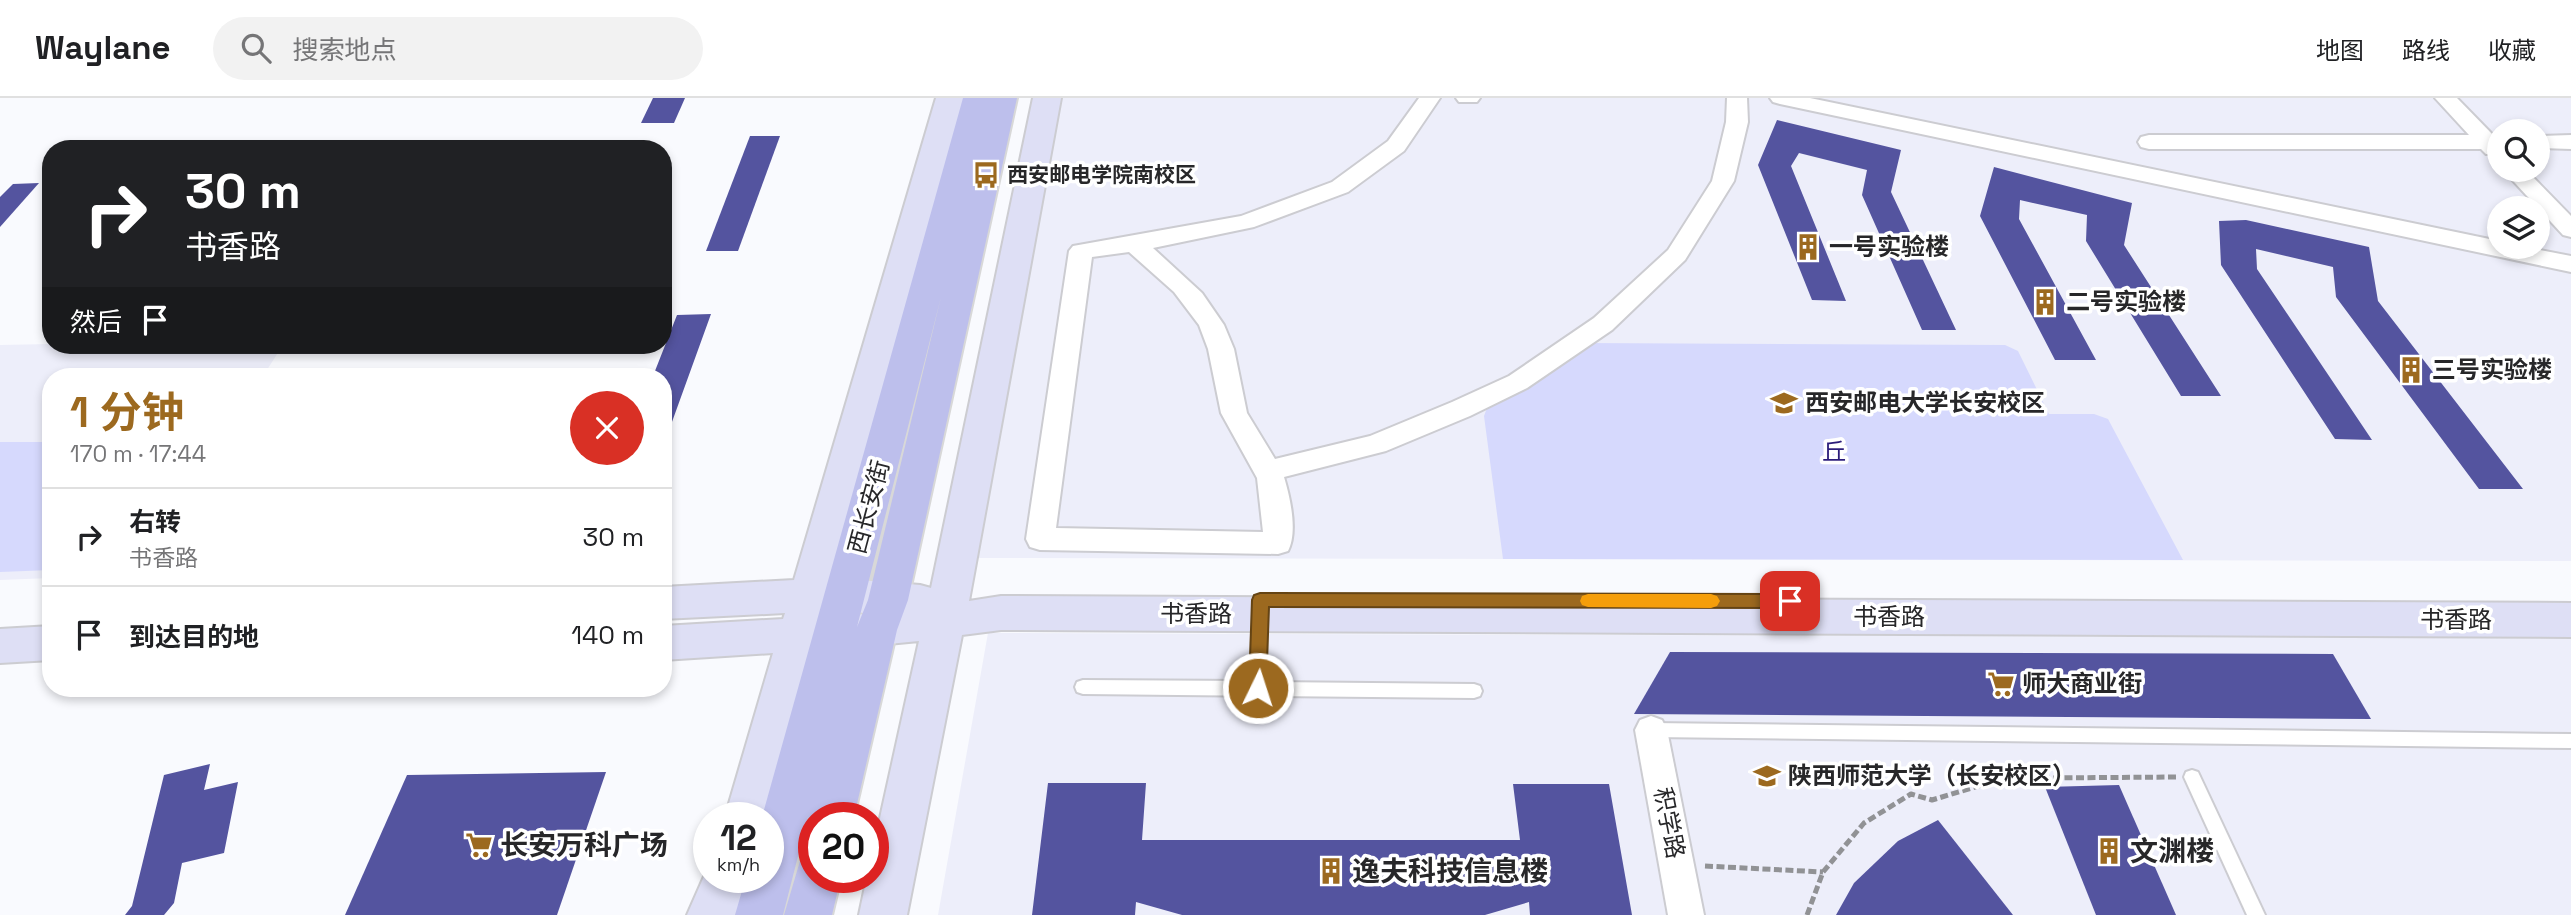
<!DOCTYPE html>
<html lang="zh">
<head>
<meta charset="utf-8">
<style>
	body { margin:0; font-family:"Space Grotesk","Noto Sans SC",sans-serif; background:#f2f2f2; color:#202124; height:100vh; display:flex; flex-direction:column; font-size:26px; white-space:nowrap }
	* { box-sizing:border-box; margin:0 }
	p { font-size:23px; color:#757577 }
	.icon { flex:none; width:38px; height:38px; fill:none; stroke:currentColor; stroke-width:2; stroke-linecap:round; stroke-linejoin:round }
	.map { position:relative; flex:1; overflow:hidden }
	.details { position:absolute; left:42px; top:270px; width:630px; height:329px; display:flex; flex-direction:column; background:#fff; border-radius:28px; box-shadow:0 4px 10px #0003 }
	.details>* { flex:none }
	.hud { position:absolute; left:42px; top:42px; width:630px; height:214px; border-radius:28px; box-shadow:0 4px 10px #0003; background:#202124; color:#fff; overflow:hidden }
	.tools { position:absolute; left:2487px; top:21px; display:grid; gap:14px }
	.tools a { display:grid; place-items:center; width:63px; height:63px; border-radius:50%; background:#fff; box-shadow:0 4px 10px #0003; font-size:35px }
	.speed { position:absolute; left:693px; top:704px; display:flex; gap:14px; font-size:35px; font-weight:700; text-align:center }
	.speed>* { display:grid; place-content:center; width:91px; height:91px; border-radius:50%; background:#fff; box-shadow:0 4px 10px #0003; line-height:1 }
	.speed small { font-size:18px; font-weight:400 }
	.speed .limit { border:10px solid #d22; background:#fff; color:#111 }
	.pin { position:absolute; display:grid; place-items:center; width:60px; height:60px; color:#fff; margin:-30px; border-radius:14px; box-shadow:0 4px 10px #0006 }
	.me { position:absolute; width:77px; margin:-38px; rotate:4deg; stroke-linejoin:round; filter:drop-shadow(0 0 5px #0008) }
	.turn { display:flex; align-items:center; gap:24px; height:147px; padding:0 28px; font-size:32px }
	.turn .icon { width:91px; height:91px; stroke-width:2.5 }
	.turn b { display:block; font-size:49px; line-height:60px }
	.then { display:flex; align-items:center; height:66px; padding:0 28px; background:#0003; gap:14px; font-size:26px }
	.round { display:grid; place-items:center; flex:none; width:74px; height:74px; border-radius:37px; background:#f2f2f2 }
	.head { display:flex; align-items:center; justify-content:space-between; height:119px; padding:0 28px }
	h1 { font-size:42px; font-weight:700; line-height:52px; color:#9c691f }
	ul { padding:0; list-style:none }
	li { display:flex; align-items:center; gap:21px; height:98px; padding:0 28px; border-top:2px solid #e0e0e0 }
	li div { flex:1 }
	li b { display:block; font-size:26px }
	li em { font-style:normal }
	header { display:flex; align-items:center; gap:42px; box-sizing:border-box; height:98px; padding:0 35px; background:#fff; border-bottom:2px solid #e0e0e0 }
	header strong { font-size:33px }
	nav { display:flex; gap:38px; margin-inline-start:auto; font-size:24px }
	.search { width:490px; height:63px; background:#f2f2f2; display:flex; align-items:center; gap:18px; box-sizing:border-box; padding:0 24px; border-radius:38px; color:#757577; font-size:26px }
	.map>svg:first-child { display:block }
	.built { fill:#edeefa; fill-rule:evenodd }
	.green { fill:#d6d9fd }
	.building { fill:#54549f }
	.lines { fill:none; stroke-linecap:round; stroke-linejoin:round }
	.lane-casing { stroke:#ccccd1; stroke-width:4 }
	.street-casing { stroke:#ccccd1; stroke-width:4 }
	.secondary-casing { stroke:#ccccd1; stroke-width:4 }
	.primary-casing { stroke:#d8d8d8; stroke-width:4 }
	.path { stroke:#919295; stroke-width:5; stroke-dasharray:8 3.5; stroke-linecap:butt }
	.lane { fill:#fff; fill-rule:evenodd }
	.street { fill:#fff; fill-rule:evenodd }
	.secondary { fill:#dedff5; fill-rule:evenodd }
	.primary { fill:#bdbfec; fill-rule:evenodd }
	.route { fill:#9c691f; stroke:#654414; stroke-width:2 }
	.slow { fill:#f59e0b }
	.labels { text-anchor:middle; stroke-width:7; stroke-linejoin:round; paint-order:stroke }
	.far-poi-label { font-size:21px; font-weight:bold; fill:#272729; stroke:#fff; text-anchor:start }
	.poi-label { font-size:24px; font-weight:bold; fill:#272729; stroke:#fff; text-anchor:start }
	.park-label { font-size:24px; fill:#2b1c7a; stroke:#fff }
	.street-label { font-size:24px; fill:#272729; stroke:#fff }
	.near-poi-label { font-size:28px; font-weight:bold; fill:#272729; stroke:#fff; text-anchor:start }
</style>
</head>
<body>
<header>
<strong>Waylane</strong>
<div class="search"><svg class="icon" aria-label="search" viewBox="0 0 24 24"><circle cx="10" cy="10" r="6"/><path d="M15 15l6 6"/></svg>搜索地点</div>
<nav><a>地图</a><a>路线</a><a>收藏</a></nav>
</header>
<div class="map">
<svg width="2571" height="817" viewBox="0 0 2571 817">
	<rect width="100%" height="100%" fill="#f9fafe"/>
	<g class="built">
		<path d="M1059,0H2571V463L965,460ZM2499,33H2538V72H2499ZM2499,110H2538V149H2499Z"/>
		<path d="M0,247L51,246L283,247L263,278H51V480L0,482Z"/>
		<path d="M988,535L2571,540V817H938Z"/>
	</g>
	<g class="green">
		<path d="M1582,245L2005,247L2018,253L2049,316H2094L2108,321L2183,462L1503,461L1484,318L1492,297Z"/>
		<path d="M0,344H51V472L0,474Z"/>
	</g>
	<g class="building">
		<path d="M653,0H685L674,25H641Z"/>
		<path d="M1777,22L1901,52L1891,94L1956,232H1922L1862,97L1867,72L1799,55L1791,68L1846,203L1812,202L1758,67Z"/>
		<path d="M750,38H780L738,153H706Z"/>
		<path d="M575,43L571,51H538L542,44Z"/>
		<path d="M1994,69L2132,105L2124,147L2221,298H2181L2086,143L2087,117L2020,102L2019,121L2096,262H2055L1980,118Z"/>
		<path d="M39,85L0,129V99L13,86Z"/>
		<path d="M2246,122L2369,149L2378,203L2523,391H2479L2336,199L2333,169L2256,151L2257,171L2372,342L2335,341L2221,167L2219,123Z"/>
		<path d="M711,216L664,346H663V278H653L677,217Z"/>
		<path d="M441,273L438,278H398L401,274Z"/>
		<path d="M1670,554L2333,556L2371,621L1634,616Z"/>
		<path d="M210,666L204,692L238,684L224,755L182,765L174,805L164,817H125L132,808L164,677Z"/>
		<path d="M606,674L557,817H345L407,677Z"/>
		<path d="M1048,685H1146L1142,742H1520L1513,686H1609L1632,817H1530L1529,804L1485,817H1182L1136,804L1135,817H1032Z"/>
		<path d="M2119,687L2176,817H2096L2045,689Z"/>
		<path d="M1938,722L2013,817H1836L1854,785L1898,743Z"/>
	</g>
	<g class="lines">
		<defs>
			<g id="lane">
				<path d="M1260,508L1265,510L1267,514L1266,584L1474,586L1480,588L1482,593L1480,598L1474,600L1083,596L1077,594L1075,589L1077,584L1083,582L1250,583L1253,514L1255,510Z"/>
				<path d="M1651,625L2571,636V650L1651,639L1645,637L1643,632L1645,627Z"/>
				<path d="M2192,672L2198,674L2265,817H2247L2184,679L2186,674Z"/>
			</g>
			<g id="street">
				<path d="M1419,0H1440L1404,53L1348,94L1254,129L1153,150L1202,195L1224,227L1234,251L1247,315L1275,361L1370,338L1452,304L1509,278L1594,220L1668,152L1712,83L1726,24L1727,0H1747L1748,24L1734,83L1685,162L1612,232L1527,290L1470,318L1386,353L1284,379C1290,399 1298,434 1288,453L1278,456L1040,452L1030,449L1026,441L1069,153L1073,148L1241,118L1332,84L1388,43ZM1129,154L1174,194L1199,227L1208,251L1221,315L1257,380L1263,434L1056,430L1092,159Z"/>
				<path d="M1456,0H1480L1477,4H1459Z"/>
				<path d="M1770,0H1810L2499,143V149H2525L2571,158V174L1780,6L1773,4Z"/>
				<path d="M2435,0H2457L2493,37H2499V56H2486L2481,51H2149L2141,49L2138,44L2141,39L2149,37H2469Z"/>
				<path d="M2571,37V51L2538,50V38Z"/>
				<path d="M2503,72H2526L2571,118V139L2563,137Z"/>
				<path d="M1651,618L1662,622L1667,632L1704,817H1668L1635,632L1640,622Z"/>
			</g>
			<g id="secondary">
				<path d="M936,0H964L835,480L920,487L931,490L1033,0H1061L969,503L1001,498L2571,505V539L1001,532L962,537L907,817H859L867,779H873V752L919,543L816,553L768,725V719H725L773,555L663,562V528L783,521L785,515L663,521V489L794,482ZM846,512L869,516L825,518L826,513Z"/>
				<path d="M51,528V562L0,565V531Z"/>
				<path d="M709,767V779H751L735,817H687Z"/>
			</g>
			<g id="primary">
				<path d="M963,0H1017L908,502L897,532L854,719H814V731L808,719L783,817H735L746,779H768V719H762ZM941,199L868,502L857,529Z"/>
				<path d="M814,758V779H841L832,817H784L800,763Z"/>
			</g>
		</defs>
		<use href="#lane" class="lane-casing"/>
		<use href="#street" class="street-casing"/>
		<use href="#secondary" class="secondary-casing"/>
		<use href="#primary" class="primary-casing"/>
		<g class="path">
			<path d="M1705,768L1823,774"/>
			<path d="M1807,817L1823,774L1864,725L1911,696L1932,702L1985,686L2042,680L2177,679"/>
		</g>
		<use href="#lane" class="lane"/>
		<use href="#street" class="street"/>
		<use href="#secondary" class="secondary"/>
		<use href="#primary" class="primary"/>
	</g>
	<path class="route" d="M1260,495L1790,496L1796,498L1799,503L1796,508L1790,510L1269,509L1266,590L1264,595L1258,597L1251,595L1249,590L1252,502L1254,497Z"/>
	<path class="slow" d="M1588,496H1711L1717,498L1720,503L1717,508L1711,510L1588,509L1582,507L1580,503L1582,498Z"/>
	<defs>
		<symbol id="bus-bare" viewBox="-9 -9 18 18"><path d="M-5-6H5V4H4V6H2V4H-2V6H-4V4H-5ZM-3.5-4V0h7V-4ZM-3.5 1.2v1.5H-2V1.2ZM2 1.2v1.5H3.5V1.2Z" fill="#9c691f" stroke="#fff" stroke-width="2.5" paint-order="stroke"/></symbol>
		<symbol id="building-bare" viewBox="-9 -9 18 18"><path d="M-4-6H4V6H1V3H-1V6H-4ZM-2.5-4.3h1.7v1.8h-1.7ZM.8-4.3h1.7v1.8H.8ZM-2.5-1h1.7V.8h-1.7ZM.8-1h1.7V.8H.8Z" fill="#9c691f" stroke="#fff" stroke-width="2.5" paint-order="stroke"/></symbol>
		<symbol id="university-bare" viewBox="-9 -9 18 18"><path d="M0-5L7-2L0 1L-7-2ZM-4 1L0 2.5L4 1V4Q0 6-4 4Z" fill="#9c691f" stroke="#fff" stroke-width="2.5" paint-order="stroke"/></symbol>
		<symbol id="supermarket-bare" viewBox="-9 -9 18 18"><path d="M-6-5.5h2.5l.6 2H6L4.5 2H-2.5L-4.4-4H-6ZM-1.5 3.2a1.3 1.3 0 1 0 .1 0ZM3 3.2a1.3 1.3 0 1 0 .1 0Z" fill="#9c691f" stroke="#fff" stroke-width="2.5" paint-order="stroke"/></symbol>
	</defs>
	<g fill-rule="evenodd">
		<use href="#bus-bare" x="967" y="58" width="38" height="38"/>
		<use href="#building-bare" x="1789" y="130" width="38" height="38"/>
		<use href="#building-bare" x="2026" y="185" width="38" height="38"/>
		<use href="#building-bare" x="2392" y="253" width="38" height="38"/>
		<use href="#university-bare" x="1765" y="286" width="38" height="38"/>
		<use href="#supermarket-bare" x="1982" y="567" width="38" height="38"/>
		<use href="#university-bare" x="1748" y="659" width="38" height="38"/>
		<use href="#supermarket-bare" x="460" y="728" width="38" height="38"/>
		<use href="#building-bare" x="2090" y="734" width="38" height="38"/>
		<use href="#building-bare" x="1312" y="754" width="38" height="38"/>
	</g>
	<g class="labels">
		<g class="far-poi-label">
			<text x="1007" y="84">西安邮电学院南校区</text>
		</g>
		<g class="poi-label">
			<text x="1829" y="157">一号实验楼</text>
			<text x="2066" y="212">二号实验楼</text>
			<text x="2432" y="280">三号实验楼</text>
			<text x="1805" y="313">西安邮电大学长安校区</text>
			<text x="2022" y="594">师大商业街</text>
			<text x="1788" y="686">陕西师范大学（长安校区）</text>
		</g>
		<g class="park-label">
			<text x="1834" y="362">丘</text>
		</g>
		<g class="street-label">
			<text transform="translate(869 409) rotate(-75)" y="8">西长安街</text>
			<text x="1196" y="524">书香路</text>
			<text x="1889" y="527">书香路</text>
			<text x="2456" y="530">书香路</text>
			<text transform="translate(1669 725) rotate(79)" y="8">积学路</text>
		</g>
		<g class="near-poi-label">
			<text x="500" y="757">长安万科广场</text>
			<text x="2130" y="763">文渊楼</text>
			<text x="1352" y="783">逸夫科技信息楼</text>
		</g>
	</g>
</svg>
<div class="tools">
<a><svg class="icon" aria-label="search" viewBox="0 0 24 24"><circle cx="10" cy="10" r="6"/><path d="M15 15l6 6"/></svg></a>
<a><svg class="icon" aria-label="layers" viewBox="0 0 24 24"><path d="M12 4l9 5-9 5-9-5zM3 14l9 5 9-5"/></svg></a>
</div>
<div class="speed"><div>12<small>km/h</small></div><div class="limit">20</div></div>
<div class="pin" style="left:1790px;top:503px;background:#d93025"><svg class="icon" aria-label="arrive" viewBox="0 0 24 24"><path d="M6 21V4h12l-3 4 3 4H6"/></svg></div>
<svg class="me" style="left:1258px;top:590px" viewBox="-20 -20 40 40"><circle r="17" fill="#9c691f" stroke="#fff" stroke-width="3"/><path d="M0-11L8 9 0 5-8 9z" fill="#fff"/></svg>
<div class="hud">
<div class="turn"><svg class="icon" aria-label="right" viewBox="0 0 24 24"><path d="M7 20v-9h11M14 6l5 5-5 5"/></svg><div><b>30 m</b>书香路</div></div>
<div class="then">然后<svg class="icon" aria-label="arrive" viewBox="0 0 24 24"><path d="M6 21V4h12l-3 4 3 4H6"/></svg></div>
</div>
<section class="details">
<div class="head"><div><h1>1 分钟</h1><p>170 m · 17:44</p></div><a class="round" style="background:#d93025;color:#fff"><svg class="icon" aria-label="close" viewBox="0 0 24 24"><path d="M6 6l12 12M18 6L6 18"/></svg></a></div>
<ul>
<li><svg class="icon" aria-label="right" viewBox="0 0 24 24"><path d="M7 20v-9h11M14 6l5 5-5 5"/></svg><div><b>右转</b><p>书香路</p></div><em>30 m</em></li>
<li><svg class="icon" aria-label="arrive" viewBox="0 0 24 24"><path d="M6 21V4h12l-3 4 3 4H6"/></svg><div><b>到达目的地</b></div><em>140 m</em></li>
</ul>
</section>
</div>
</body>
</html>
